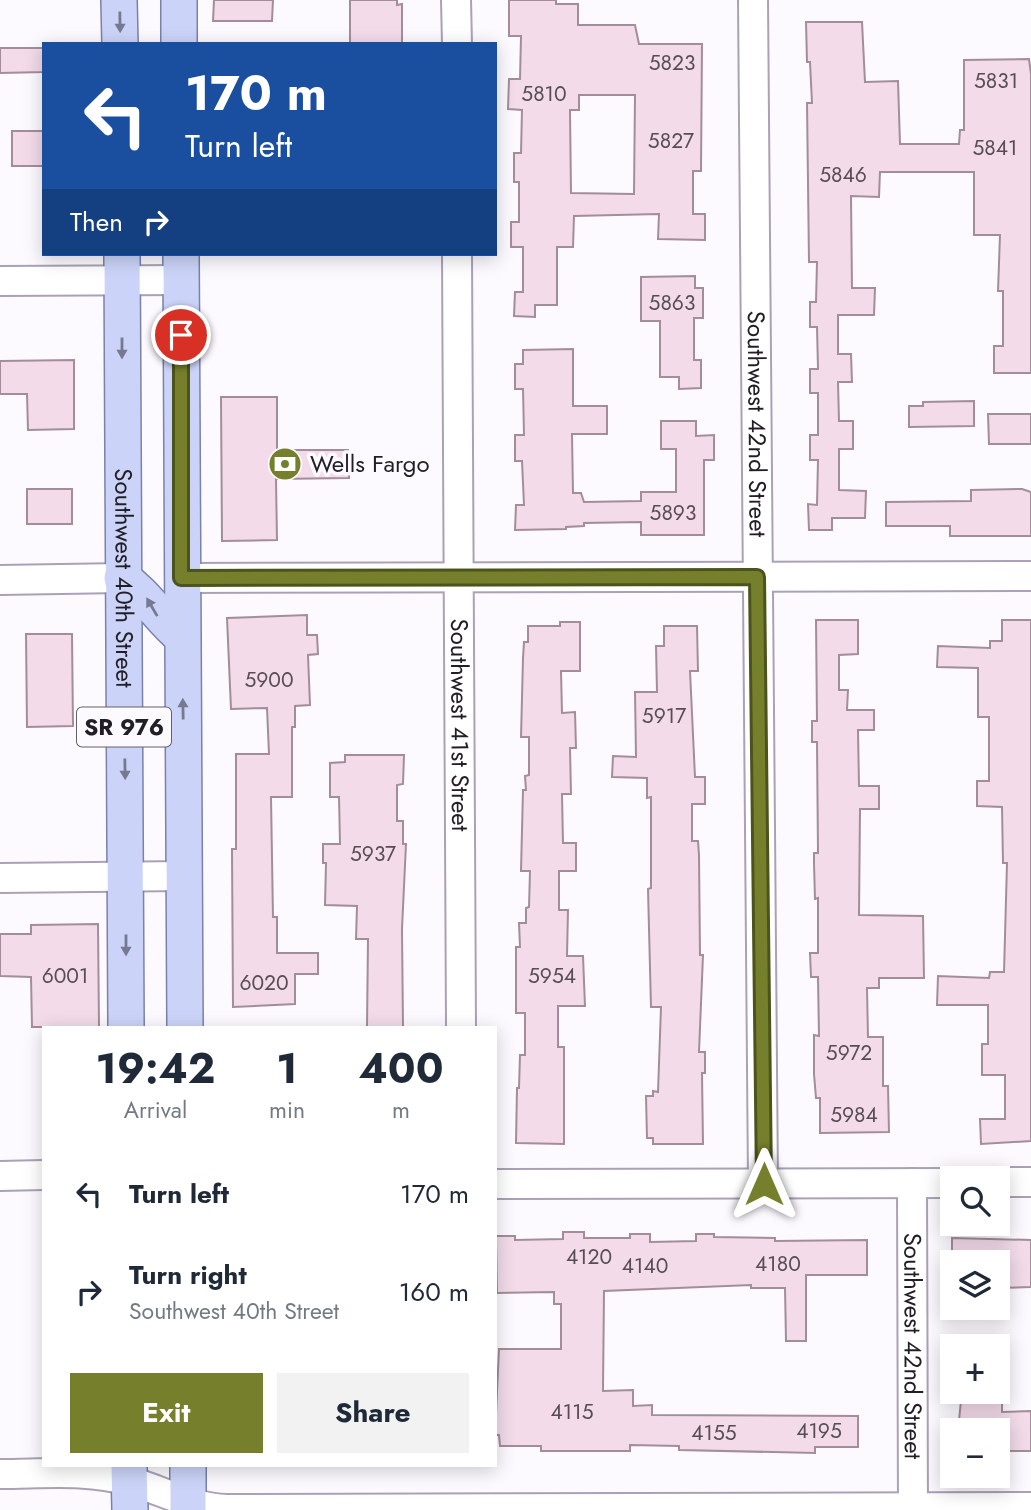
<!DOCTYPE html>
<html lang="en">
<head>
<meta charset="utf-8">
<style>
	body { margin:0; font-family:Jost,sans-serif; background:#f2f2f3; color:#1f2937; height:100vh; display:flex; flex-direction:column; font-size:26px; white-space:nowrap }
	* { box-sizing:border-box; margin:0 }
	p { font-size:23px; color:#747a83 }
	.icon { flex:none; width:38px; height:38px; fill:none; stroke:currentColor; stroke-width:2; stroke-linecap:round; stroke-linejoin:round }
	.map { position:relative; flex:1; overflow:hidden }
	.panel { position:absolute; left:42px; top:1026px; width:455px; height:441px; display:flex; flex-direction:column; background:#fff; border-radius:0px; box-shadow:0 4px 18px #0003 }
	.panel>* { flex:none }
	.hud { position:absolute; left:42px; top:42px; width:455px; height:214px; border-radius:0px; box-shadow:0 4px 18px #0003; background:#1a4fa0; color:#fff; overflow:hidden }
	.tools { position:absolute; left:940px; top:1166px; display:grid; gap:14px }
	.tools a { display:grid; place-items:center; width:70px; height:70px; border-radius:0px; background:#fff; box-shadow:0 4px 18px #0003; font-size:35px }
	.pin { position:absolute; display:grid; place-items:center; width:60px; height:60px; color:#fff; margin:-30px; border:4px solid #fff; border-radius:50%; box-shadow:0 2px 7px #0007 }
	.me { position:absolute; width:77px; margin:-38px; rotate:0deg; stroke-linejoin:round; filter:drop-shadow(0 0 5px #0008) }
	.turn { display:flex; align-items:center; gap:24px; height:147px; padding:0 28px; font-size:32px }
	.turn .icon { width:91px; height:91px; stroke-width:2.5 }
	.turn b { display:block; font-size:49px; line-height:60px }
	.then { display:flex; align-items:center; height:66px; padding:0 28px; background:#0003; gap:14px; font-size:26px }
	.eta { display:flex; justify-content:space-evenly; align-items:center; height:119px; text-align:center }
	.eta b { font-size:42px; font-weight:700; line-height:49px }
	.cta { display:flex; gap:14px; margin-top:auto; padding:14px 28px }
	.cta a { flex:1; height:80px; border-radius:0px; background:#76802c; color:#fff; font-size:28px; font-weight:700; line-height:80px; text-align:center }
	.cta a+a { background:#f2f2f3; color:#1f2937 }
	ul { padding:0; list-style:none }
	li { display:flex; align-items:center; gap:21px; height:98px; padding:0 28px }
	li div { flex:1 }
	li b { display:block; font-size:26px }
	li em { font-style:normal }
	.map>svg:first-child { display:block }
	.building { fill:#f3dbe9; stroke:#a38d9a; stroke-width:2; fill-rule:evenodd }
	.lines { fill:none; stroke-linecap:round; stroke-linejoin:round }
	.minor-casing { stroke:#aba1b6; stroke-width:32 }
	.major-casing { stroke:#7a81ab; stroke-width:38 }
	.minor { stroke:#fff; stroke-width:28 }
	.major { stroke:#cbd4f8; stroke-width:35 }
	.oneway { fill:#76798f }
	.route-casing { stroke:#4d531d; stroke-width:18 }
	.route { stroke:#76802c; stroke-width:12 }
	.labels { text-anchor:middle; stroke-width:7; stroke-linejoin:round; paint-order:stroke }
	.number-label { font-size:21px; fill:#564d57 }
	.shield { fill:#fdfaff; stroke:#646067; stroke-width:2 }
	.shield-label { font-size:23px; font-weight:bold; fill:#221e26 }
	.street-label { font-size:24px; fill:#221e26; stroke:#fdfaff }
	.poi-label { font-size:24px; fill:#221e26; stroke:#fdfaff; text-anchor:start }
</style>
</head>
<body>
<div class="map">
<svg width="1031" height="1510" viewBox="0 0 1031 1510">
	<rect width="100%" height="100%" fill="#fdfaff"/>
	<g class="building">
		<path d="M214,0H273L272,21H213Z"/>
		<path d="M350,0H397V5L402,4V44H350Z"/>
		<path d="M509,0H556V4H578V25H635L639,44H702L701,171H693V214H705V240L658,239L659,214L574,216L573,247H557V305H535V317L514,316L515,292H523V247H511V222H519V182H514V153H521L522,110L508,109L509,79H520L521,36H509ZM579,95H635L634,194L571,193L570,110H579Z"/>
		<path d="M806,22H862L865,82L898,81L900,144H959L960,130H964V60L1029,59L1031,74V373H994V346H1003V291H998L1000,235H974V172H880L879,197L851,196L852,288H875L874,315H838V354H851L852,382H838L839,421H853V449H839V490L866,491L865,518H832V530H809L808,504L817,505L818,460H810V435H818V393H810V369H818L817,327H810V302H816L817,262H809L807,103H812L810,62H807Z"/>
		<path d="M0,48H44V72L0,73Z"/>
		<rect x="12" y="131" width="32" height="35"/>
		<path d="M695,276V288H703V318H694V360H701V388L679,389V377H660V321H641V277Z"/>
		<path d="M573,349V406H607V434H572L573,493H581L584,502L641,501V492H676V449H661V421H696V436L714,435V460H704V535H641V522L584,523V526L566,527V529L515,530L516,505H524L522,461H515V435H524L523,389H515V364H523V350Z"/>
		<path d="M74,360V429L28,430L27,394H0V361Z"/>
		<path d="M221,397H277V450H348L349,478L276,479L277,540L222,541Z"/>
		<path d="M974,401V426L909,427V406H923V402Z"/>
		<path d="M988,414H1031V444H989Z"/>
		<rect x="27" y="489" width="45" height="35"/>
		<path d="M1022,489L1031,492V536H950V526H886V502L971,501V490Z"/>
		<path d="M307,615V635H317L318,654L308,655L310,705L295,706V727H292V797H271L273,917H277V953H318V974H295V1004L233,1007L232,849H236V754H269L267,708L231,709L227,618Z"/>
		<path d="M816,620H858V654L839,655V690H848L847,710H874V730H858L859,786H879V809H860L859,915L923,916L924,978H879V988H867L868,1037H883V1086H888L889,1132L820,1133V1098H816L814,1074V1035L819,1036L818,977H811L810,953H818V898L815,899L814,864V853H818L817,742H812V721H817Z"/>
		<path d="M1002,620H1031V1141L981,1144L980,1119H1005V1075H982V1044H988V1005H937L938,976L989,978L990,972H1004L1007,863H1003L1002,807L977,806V781H989V717H978V668L937,667L938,646L990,648V641H1002Z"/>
		<path d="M560,622H580V671H561L562,713L575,712L576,748H570L571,794H562L563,843H576V871H559V910H568L567,956H583L585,1006H558V1047H564V1144L516,1143L517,1088H519L520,1055H525V1013H516V947H520L519,923H526V908L529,907L530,871H521L523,790H526L525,776L529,775V737H521L523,658L524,642H528V626H560Z"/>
		<path d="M664,626H697L698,671H690L695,777H705V804H692V841H698L699,855L700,955H703L699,1052H705V1073H702L703,1144H653V1138H647L646,1096H653V1091L658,1092L661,1007H651L648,889L651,888V797L647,798V778L612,777L613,756L636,757L635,692H657L656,646H664Z"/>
		<path d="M26,634H72L73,726L27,727Z"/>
		<path d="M345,755H404L403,784L397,785V821H403V844H406L402,929L403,1027H367L368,939H356L357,906L325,905L326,863H323V844H340L339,797H330V763L345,762Z"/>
		<path d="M98,924L99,1027H32L31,977L0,976V934H31V925Z"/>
		<path d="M563,1232H584V1238H630V1234H650V1242L696,1241V1234H714V1237L775,1238V1241L867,1240V1275H806V1341H786L785,1288H751V1285L604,1291L603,1391L633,1390V1406L652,1405V1415L858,1416V1447H815V1453L679,1450V1446L630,1445V1451H541V1446H500L499,1435H495L499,1349H561V1304H554V1292L497,1293L496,1236H515V1240L563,1239Z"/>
		<path d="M952,1238L1031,1240V1287L998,1288V1262H952Z"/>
		<path d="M962,1391H1002V1412L1031,1411V1451H998V1430H958Z"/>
	</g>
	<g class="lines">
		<defs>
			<g id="minor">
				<path d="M456,0L457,44"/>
				<path id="s1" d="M753,0L763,1184"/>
				<path id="s2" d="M457,254L461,1027"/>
				<path d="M0,281L181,280"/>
				<path d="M181,578L1031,576"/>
				<path d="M0,580L122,578"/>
				<path d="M0,878L185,876"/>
				<path d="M0,1176L44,1175"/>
				<path d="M998,1182H1031"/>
				<path id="s3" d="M912,1183L913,1510"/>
				<path d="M495,1184L952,1183"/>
				<path d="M0,1474C43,1474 87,1469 129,1481C162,1490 192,1508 227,1509L1031,1507"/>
			</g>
			<g id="major">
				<path d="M119,0L120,44"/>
				<path d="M179,0V44"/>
				<path id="s4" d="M122,254L126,1027"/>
				<path d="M181,254L185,1027"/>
				<path d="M122,578C147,595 159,618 182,637"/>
				<path d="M129,1465L130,1510"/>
				<path d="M188,1465V1510"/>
			</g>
		</defs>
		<use href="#minor" class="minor-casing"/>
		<use href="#major" class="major-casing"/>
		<use href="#minor" class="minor"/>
		<use href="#major" class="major"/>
	</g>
	<defs><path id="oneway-solid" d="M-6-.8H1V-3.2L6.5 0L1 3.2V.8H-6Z" transform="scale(1.75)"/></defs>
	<g class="oneway">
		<use href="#oneway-solid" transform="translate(120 22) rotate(89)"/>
		<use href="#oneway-solid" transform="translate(122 348) rotate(90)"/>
		<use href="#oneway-solid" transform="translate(152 607) rotate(-120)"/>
		<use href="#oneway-solid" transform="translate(183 709) rotate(-91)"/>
		<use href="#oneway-solid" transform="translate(125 769) rotate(89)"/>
		<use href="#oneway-solid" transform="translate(126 945) rotate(90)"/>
	</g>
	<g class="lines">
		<defs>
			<path id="route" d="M181,335V578L757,577L764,1184"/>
		</defs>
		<use href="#route" class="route-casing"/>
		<use href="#route" class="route"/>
	</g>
	<defs>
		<symbol id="bank-disc" viewBox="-11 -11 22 22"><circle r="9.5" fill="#76802c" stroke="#fdfaff"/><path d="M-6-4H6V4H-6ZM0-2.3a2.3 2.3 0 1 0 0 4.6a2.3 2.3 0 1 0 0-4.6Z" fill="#fff"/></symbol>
	</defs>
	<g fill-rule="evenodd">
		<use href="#bank-disc" x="266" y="445" width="38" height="38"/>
	</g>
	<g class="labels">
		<g class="number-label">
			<text x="672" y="70">5823</text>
			<text x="996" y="88">5831</text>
			<text x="544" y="101">5810</text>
			<text x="671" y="148">5827</text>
			<text x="995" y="155">5841</text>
			<text x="843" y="182">5846</text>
			<text x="672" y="310">5863</text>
			<text x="673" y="520">5893</text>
			<text x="269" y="687">5900</text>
			<text x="664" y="723">5917</text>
			<text x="373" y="861">5937</text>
			<text x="65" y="983">6001</text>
			<text x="552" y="983">5954</text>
			<text x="264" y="990">6020</text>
			<text x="849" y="1060">5972</text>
			<text x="854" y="1122">5984</text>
			<text x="589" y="1264">4120</text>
			<text x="778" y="1271">4180</text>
			<text x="645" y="1273">4140</text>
			<text x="572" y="1419">4115</text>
			<text x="819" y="1438">4195</text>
			<text x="714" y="1440">4155</text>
		</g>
		<rect class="shield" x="77" y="707.5" width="94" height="39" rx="5"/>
		<g class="shield-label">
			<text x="124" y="735">SR 976</text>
		</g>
		<g class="street-label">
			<text dy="8" stroke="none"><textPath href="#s1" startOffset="424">Southwest 42nd Street</textPath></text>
			<text dy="8" stroke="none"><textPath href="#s4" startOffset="324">Southwest 40th Street</textPath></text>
			<text dy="8" stroke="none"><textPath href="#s2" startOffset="471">Southwest 41st Street</textPath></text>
			<text dy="8" stroke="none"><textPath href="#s3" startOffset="163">Southwest 42nd Street</textPath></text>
		</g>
		<g class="poi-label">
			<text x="310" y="472">Wells Fargo</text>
		</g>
	</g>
</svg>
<div class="tools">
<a><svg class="icon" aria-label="search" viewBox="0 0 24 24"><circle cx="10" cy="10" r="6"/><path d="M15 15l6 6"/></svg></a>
<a><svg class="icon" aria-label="layers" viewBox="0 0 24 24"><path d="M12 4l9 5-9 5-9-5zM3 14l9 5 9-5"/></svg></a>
<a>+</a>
<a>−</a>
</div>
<div class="pin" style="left:181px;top:335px;background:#d93025"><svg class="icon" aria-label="arrive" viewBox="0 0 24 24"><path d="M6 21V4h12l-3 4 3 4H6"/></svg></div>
<svg class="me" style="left:764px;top:1184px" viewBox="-20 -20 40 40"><path d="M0-17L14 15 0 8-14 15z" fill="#76802c" stroke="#fff" stroke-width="4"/></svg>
<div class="hud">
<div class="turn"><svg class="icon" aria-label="left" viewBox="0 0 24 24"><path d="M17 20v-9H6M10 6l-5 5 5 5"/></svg><div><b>170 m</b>Turn left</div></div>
<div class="then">Then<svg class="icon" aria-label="right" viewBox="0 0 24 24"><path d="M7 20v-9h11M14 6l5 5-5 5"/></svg></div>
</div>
<section class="panel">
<div class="eta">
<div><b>19:42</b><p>Arrival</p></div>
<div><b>1</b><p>min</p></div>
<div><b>400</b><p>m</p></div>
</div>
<ul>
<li><svg class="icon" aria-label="left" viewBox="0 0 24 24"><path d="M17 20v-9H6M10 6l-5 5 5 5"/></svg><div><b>Turn left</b></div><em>170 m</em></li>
<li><svg class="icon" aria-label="right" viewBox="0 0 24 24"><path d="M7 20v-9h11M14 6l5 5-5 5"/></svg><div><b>Turn right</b><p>Southwest 40th Street</p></div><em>160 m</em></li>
</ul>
<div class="cta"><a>Exit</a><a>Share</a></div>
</section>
</div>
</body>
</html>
